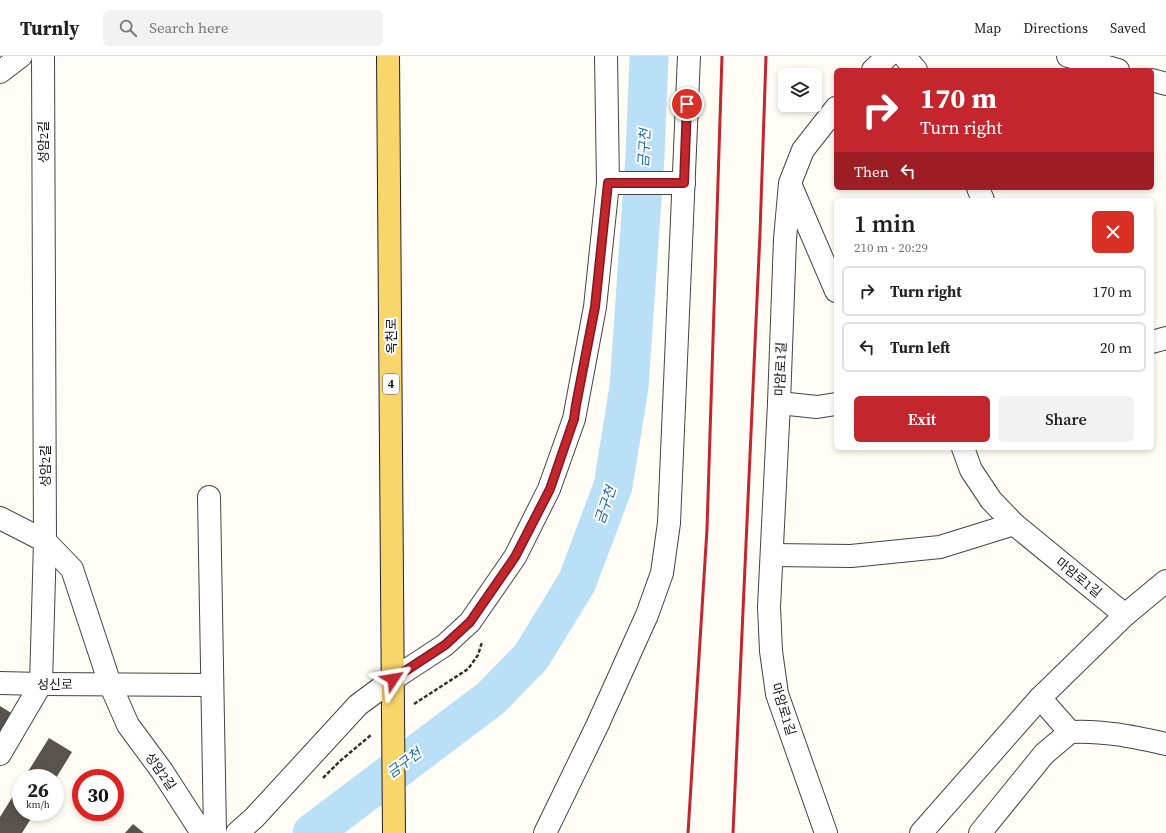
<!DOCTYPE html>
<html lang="en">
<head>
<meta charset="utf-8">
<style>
	body { margin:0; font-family:"Source Serif 4","Noto Sans KR",serif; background:#f2f2f2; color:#222; height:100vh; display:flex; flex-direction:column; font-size:15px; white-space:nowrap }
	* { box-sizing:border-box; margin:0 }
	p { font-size:13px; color:#767676 }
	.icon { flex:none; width:22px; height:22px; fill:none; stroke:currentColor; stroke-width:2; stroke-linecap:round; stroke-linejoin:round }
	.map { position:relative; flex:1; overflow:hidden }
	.details { position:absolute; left:834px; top:142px; width:320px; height:252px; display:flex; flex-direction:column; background:#fff; border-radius:6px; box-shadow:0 2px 6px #0003 }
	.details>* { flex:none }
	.top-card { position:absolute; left:834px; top:12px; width:320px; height:122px; border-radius:6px; box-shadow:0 2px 6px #0003; background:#c4262e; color:#fff; overflow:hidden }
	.tools { position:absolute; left:778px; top:12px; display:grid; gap:8px }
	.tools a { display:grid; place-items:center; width:44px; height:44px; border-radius:6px; background:#fff; box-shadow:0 2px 6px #0003; font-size:20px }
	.speed { position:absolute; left:12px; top:713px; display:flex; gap:8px; font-size:20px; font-weight:700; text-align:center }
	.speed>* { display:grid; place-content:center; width:52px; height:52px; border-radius:50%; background:#fff; box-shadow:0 2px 6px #0003; line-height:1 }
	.speed small { font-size:10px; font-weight:400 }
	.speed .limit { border:6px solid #d22; background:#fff; color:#111 }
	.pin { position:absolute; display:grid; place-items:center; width:34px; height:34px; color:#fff; margin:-17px; border:2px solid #fff; border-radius:50%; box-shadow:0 1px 4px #0007 }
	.me { position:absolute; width:44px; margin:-22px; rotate:57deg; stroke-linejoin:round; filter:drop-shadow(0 0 3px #0008) }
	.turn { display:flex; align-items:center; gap:14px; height:84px; padding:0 20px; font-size:18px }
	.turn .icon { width:52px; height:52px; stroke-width:2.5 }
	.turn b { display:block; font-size:28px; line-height:34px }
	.then { display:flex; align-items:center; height:38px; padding:0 20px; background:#0003; gap:8px; font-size:15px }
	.round { display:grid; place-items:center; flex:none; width:42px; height:42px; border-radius:6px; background:#f2f2f2 }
	.summary { display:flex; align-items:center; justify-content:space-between; height:68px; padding:0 20px }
	h1 { font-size:24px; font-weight:600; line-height:30px }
	.cta { display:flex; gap:8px; margin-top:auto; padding:8px 20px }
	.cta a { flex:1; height:46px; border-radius:6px; background:#c4262e; color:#fff; font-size:16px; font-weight:600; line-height:46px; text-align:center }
	.cta a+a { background:#f2f2f2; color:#222 }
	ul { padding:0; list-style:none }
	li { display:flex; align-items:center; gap:12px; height:50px; margin:0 8px 6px; padding:0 12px; border:2px solid #e0e0e0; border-radius:6px }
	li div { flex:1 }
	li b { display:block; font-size:15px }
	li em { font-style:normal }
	header { display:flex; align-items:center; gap:24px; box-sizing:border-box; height:56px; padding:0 20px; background:#fff; border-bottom:1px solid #e0e0e0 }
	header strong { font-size:19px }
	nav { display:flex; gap:22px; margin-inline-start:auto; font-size:14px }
	.search { width:280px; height:36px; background:#f2f2f2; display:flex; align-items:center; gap:10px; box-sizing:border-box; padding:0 14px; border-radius:6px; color:#767676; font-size:15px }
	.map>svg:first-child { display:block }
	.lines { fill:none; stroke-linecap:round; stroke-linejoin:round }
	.river { stroke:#b9e0f7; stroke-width:39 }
	.building { fill:#5a524d }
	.minor-casing { stroke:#444; stroke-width:24 }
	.tertiary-casing { stroke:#444; stroke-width:24 }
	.primary-casing { stroke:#222; stroke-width:24 }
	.path { stroke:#333; stroke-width:2.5; stroke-dasharray:4 2; stroke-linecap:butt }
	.minor { stroke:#fff; stroke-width:22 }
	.tertiary { stroke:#fff; stroke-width:22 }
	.primary { stroke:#f9d66b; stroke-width:22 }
	.rail { stroke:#c4262e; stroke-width:3 }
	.primary-bridge-casing { stroke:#222; stroke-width:24; stroke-linecap:butt }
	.primary-bridge { stroke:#f9d66b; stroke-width:22 }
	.route-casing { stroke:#7f191e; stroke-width:10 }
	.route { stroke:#c4262e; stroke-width:7 }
	.labels { text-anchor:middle; stroke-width:4; stroke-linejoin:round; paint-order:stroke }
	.shield { fill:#fff; stroke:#585858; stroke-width:1 }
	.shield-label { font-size:12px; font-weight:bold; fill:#111 }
	.street-label { font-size:13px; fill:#111; stroke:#fff }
	.water-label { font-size:14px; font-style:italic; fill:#1768a6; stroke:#fff }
</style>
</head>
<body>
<header>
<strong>Turnly</strong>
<div class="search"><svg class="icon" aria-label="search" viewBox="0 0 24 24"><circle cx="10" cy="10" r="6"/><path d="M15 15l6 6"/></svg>Search here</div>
<nav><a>Map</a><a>Directions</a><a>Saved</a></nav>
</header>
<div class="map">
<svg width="1166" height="777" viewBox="0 0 1166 777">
	<rect width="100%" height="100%" fill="#fffdf5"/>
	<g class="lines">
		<path class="river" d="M312,777L491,642L531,601L577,526L613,430L629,331L645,100L649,0"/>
	</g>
	<g class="building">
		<path d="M0,650L13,658L0,679Z"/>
		<path d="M49,682L72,696L56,722H24Z"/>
		<path d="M21,727V756H35L22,777H0V761Z"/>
		<path d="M133,768L144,777H125Z"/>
	</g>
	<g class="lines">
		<defs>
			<g id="minor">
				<path d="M904,0L916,14"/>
				<path d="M873,14L888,0"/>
				<path d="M0,16L21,0"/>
				<path d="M608,127H684"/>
				<path d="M791,130L836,235"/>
				<path d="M978,132L983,144"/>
				<path d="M1152,286L1166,282"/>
				<path d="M779,347L817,351L836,348"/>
				<path d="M963,392L971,414L991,444L1014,468L1125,559"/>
				<path d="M209,441L215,777"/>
				<path d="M0,462L45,485L72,513L110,628L128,669L162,715L202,777"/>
				<path d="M773,499L851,500L940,491L1014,468"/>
				<path d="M0,627L41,628L211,629"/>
				<path d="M1040,642L1070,676"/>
				<path d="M1070,676C1103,674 1134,681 1166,688"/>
				<path d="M0,698L41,628L45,485L43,0"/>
				<path d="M237,777L254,762L358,649L393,623L445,589L470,566L515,501L549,433L574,363L595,251L608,127L606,0"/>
				<path d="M826,777L777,638L771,595L769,551L779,347L785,183L790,127L803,94L836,52"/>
				<path d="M921,777L1040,642L1125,559L1166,525"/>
				<path d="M980,777L1044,698L1070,676"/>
			</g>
			<g id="tertiary">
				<path d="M1068,0L1118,14"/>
				<path d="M1152,24L1166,28"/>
				<path d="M545,777L597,670L647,559L662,517L669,467L689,0"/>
			</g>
			<path id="primary" d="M388,0L393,656"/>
		</defs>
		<use href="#minor" class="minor-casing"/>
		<use href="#tertiary" class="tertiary-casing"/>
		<use href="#primary" class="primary-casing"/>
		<g class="path">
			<path d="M414,648L468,613L478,599L482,586"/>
			<path d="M323,722L340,705L371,679"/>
		</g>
		<use href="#minor" class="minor"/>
		<use href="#tertiary" class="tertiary"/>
		<use href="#primary" class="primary"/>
		<g class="rail">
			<path d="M688,777L707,473L722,0"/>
			<path d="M733,777L760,177L766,0"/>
		</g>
		<defs>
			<path id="primary-bridge" d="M393,656L394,777"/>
		</defs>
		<use href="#primary-bridge" class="primary-bridge-casing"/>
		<use href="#primary-bridge" class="primary-bridge"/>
	</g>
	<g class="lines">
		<defs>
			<path id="route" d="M393,623L445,589L470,566L515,501L550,433L574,363L576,349L595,251L608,127H684L687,48"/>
		</defs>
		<use href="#route" class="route-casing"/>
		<use href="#route" class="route"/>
	</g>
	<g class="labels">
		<rect class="shield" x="383" y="318" width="16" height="20" rx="3"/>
		<g class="shield-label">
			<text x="391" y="332">4</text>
		</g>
		<g class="street-label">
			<text transform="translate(43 86) rotate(-90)" y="5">성암2길</text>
			<text transform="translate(391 280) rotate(-90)" y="5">옥천로</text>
			<text transform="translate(780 313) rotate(-88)" y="5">마암로1길</text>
			<text transform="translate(45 410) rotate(-90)" y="5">성암2길</text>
			<text transform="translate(1079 521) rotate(39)" y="5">마암로1길</text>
			<text x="55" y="633">성신로</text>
			<text transform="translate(784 653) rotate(73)" y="5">마암로1길</text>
			<text transform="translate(161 715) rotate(55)" y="5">성암2길</text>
		</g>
		<g class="water-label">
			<text transform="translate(644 92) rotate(-87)" y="5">금구천</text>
			<text transform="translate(605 449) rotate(-71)" y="5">금구천</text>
			<text transform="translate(404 707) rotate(-37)" y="5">금구천</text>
		</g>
	</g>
</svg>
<div class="tools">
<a><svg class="icon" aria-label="layers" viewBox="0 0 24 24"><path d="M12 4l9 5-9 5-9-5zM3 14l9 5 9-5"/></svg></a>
</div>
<div class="speed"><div>26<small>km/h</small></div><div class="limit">30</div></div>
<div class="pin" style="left:687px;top:48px;background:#d93025"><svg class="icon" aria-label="arrive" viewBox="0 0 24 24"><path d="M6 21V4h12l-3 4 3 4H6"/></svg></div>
<svg class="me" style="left:393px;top:623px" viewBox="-20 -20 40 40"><path d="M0-17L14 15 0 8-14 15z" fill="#c4262e" stroke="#fff" stroke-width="4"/></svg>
<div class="top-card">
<div class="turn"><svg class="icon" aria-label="right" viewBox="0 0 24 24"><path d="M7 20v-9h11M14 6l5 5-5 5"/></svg><div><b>170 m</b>Turn right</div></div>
<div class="then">Then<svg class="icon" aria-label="left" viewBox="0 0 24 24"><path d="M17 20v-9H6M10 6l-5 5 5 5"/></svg></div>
</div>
<section class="details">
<div class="summary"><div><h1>1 min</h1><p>210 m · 20:29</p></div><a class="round" style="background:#d93025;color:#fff"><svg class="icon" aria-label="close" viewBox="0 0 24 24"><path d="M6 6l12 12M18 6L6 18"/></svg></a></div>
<ul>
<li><svg class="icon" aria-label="right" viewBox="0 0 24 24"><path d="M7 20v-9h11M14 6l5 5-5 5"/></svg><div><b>Turn right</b></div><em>170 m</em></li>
<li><svg class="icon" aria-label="left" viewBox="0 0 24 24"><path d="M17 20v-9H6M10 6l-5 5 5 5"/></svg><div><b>Turn left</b></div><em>20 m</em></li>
</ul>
<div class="cta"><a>Exit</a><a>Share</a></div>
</section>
</div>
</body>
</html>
